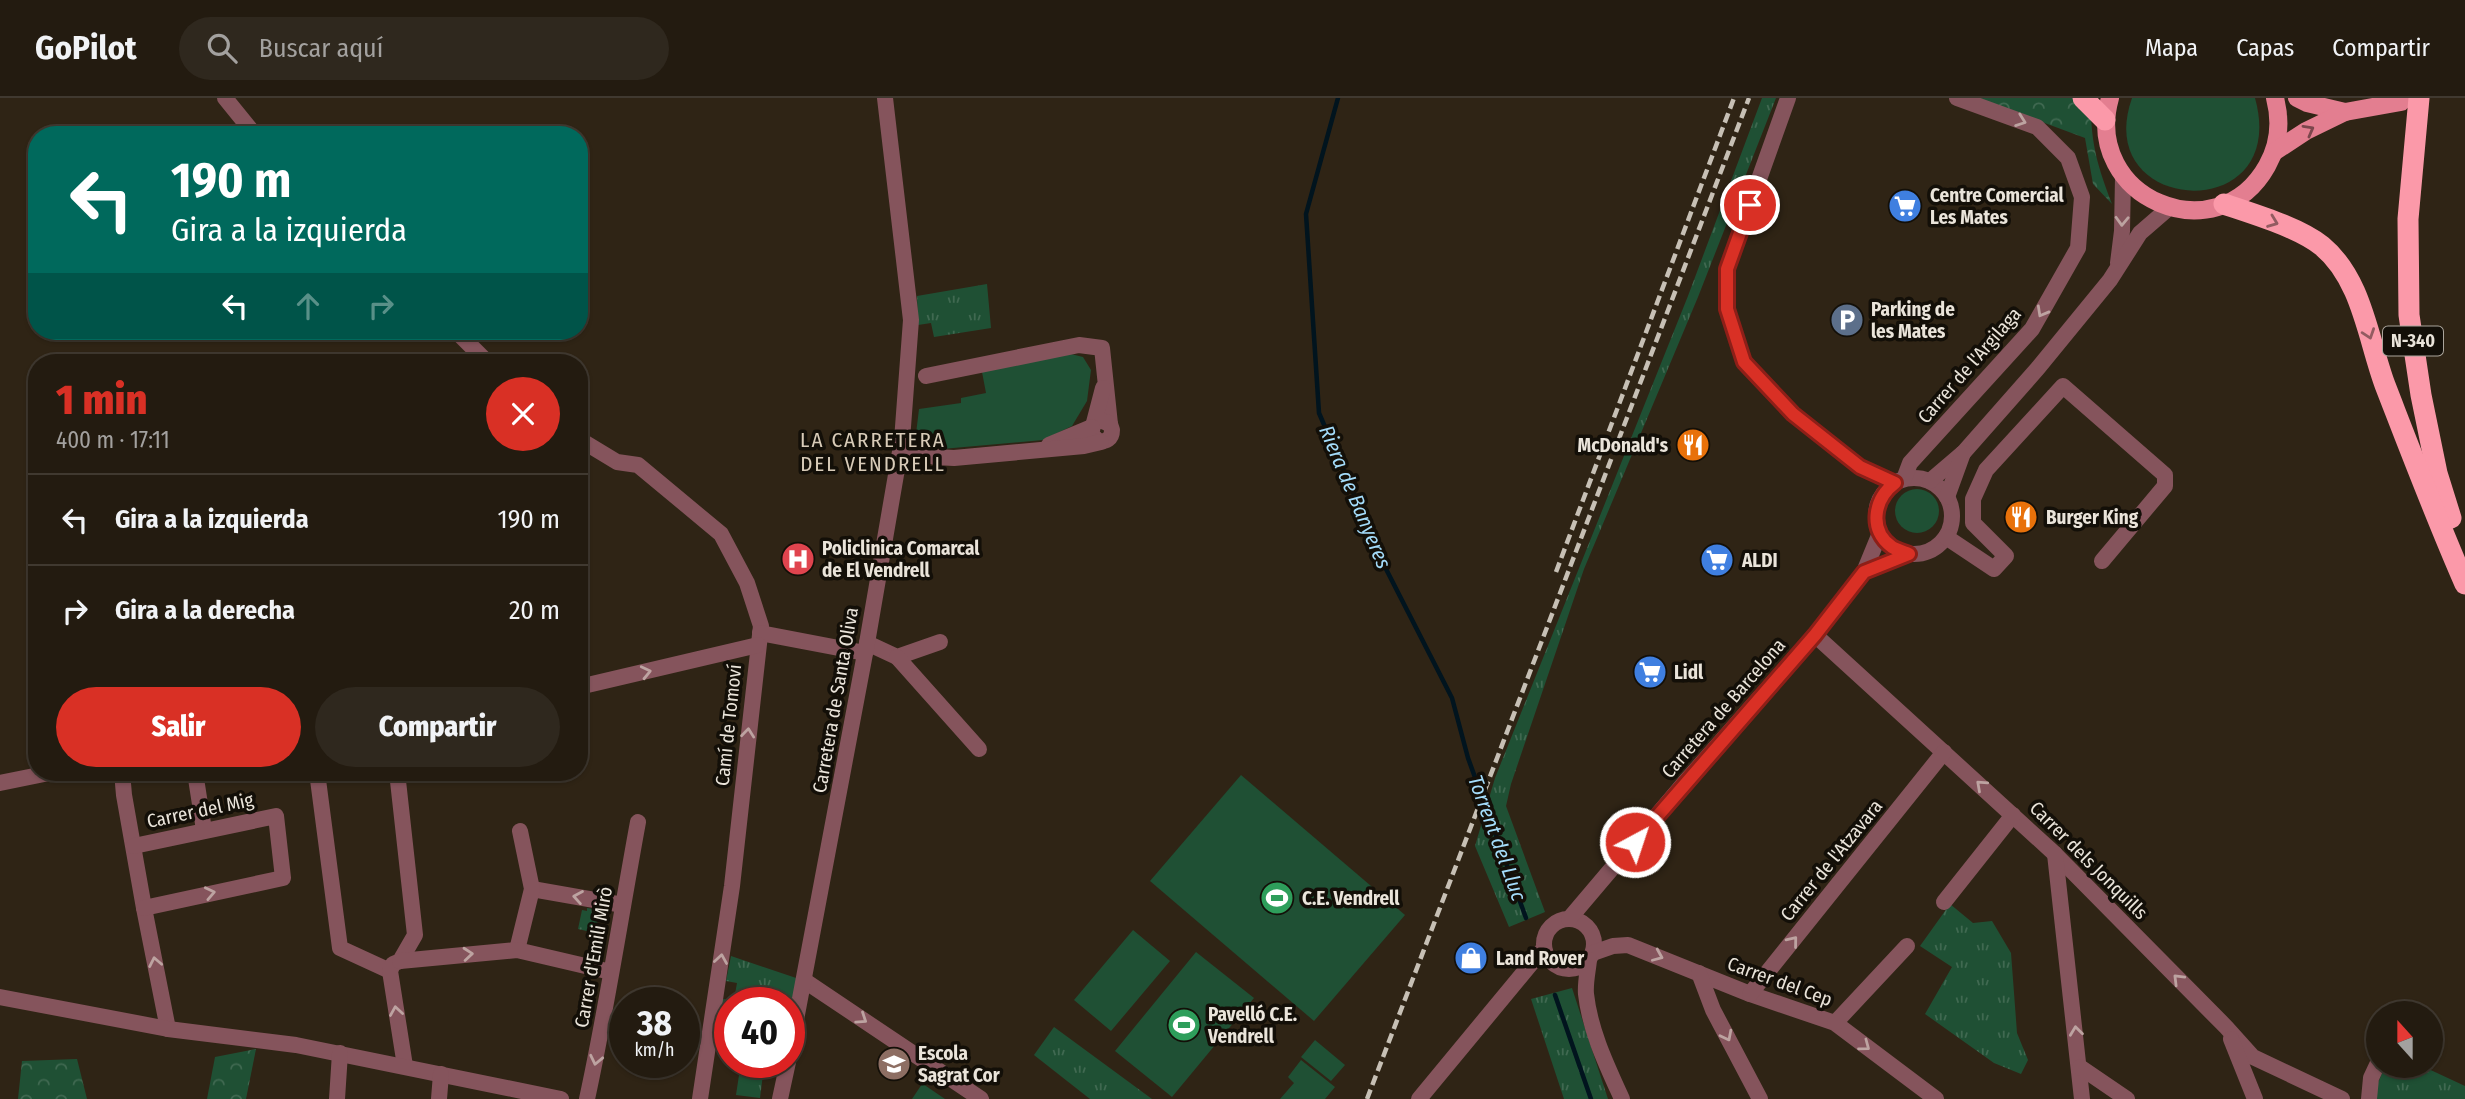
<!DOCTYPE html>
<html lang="es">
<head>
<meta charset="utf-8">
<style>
	body { margin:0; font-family:"Fira Sans Condensed",sans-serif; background:#2f281e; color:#f1f3f6; height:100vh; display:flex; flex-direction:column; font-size:26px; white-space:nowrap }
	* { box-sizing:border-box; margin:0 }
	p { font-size:23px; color:#a3a19f }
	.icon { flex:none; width:38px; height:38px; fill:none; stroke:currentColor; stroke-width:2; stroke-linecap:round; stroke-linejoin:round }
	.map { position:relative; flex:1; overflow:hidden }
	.panel { position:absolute; left:28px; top:256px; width:560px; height:427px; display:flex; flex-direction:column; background:#231b10; border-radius:28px; box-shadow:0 2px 5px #0004,0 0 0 2px #403930 }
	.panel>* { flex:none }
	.banner { position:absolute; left:28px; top:28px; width:560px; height:214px; border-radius:28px; box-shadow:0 2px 5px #0004,0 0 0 2px #403930; background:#00695c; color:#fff; overflow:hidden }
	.needle { width:46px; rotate:339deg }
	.fabs { position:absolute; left:2366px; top:903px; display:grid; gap:14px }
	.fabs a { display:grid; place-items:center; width:77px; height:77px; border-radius:50%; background:#231b10; box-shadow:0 2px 5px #0004,0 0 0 2px #403930; font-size:35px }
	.speed { position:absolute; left:609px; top:889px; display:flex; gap:14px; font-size:35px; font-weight:700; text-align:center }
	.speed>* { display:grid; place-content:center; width:91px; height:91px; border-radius:50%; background:#231b10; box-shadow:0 2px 5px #0004,0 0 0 2px #403930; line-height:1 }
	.speed small { font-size:18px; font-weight:400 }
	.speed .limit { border:10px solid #d22; background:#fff; color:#111 }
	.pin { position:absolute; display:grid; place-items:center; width:60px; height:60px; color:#fff; margin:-30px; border:4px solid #fff; border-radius:50%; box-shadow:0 2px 7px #0007 }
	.me { position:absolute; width:77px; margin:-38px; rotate:40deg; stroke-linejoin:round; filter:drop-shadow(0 0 5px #0008) }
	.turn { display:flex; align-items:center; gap:24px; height:147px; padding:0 28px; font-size:32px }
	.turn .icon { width:91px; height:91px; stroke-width:2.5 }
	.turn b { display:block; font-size:49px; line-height:60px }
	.lanes { display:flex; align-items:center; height:66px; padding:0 28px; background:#0003; justify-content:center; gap:35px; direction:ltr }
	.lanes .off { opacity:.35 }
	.round { display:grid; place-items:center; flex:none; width:74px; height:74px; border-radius:37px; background:#2f281e }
	.summary { display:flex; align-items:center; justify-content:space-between; height:119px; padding:0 28px }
	h1 { font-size:42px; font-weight:800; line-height:52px; color:#d93025 }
	.button { display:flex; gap:14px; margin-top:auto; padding:14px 28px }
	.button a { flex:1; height:80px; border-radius:42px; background:#d93025; color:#fff; font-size:28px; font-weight:800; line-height:80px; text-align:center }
	.button a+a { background:#2f281e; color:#f1f3f6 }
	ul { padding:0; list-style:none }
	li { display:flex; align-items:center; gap:21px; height:91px; padding:0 28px; border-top:2px solid #403930 }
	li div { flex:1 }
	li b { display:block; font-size:26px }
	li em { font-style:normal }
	header { display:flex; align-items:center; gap:42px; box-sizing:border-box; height:98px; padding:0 35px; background:#231b10; border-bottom:2px solid #403930 }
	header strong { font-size:33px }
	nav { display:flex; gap:38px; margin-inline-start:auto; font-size:24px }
	.search { width:490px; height:63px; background:#2f281e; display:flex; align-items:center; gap:18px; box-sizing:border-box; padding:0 24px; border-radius:38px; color:#a3a19f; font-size:26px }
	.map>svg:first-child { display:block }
	.grass { fill:url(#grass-tufts) }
	.forest { fill:url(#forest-crowns) }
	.garden { fill:#1f5034 }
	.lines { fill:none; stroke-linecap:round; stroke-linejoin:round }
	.stream { stroke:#01141e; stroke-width:4.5 }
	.minor { stroke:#85545c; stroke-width:16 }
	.major { stroke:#e37e90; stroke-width:18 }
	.highway { stroke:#fb99a9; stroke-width:21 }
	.rail { stroke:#c7c0b5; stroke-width:4.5; stroke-dasharray:10 5; stroke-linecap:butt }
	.oneway { stroke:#bda3a1 }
	.oneway2 { stroke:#7b464c }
	.oneway3 { stroke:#935b61 }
	.route-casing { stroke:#8d1f18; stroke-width:18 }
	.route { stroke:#d93025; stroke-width:12 }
	.labels { text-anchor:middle; stroke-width:7; stroke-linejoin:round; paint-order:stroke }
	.shield { fill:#130f08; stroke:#aaa49b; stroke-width:2 }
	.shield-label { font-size:18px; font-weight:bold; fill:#eae4da }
	.poi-label { font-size:19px; font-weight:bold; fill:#eae4da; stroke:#130f08; text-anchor:start }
	.street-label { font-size:19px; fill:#eae4da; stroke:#130f08 }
	.neighbourhood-label { font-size:21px; letter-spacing:2px; fill:#d8cbb8; stroke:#130f08 }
	.water-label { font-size:21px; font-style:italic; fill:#a4dcfa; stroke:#130f08 }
</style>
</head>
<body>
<header>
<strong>GoPilot</strong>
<div class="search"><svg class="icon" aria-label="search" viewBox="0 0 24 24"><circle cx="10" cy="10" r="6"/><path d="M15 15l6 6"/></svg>Buscar aquí</div>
<nav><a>Mapa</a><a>Capas</a><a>Compartir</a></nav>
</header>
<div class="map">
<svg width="2465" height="1001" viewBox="0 0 2465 1001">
	<defs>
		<pattern id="grass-tufts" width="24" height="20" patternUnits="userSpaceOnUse" patternTransform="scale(1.75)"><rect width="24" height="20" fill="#1f5034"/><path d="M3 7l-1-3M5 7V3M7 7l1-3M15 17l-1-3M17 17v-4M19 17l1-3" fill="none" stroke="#406951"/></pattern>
		<pattern id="forest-crowns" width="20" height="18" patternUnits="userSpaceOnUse" patternTransform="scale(1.75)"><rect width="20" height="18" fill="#1f5034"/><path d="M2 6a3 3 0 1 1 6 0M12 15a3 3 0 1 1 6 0" fill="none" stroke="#406951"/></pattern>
	</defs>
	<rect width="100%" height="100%" fill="#2f2415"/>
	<g class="grass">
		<path d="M1762,0H1776L1698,199L1584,471L1511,686L1506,708L1545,814L1509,829L1475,748L1495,680L1688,198Z"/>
		<path d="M987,186L991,230L934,239L931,225L918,227L917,198Z"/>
		<path d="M1950,806L1973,825L1992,823L2011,855L2017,935L2028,962L2021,976L1994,965L1925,916L1952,869L1920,848Z"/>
		<path d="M587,810L600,812L595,835L578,831L582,812L587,813Z"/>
		<path d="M731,858L805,883L789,938V905H730V927L718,924L722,901L734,902L737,885L726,883Z"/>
		<path d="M1572,890L1608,1001H1564L1531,901Z"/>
		<path d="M1054,929L1152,1001H1090L1034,957Z"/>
		<path d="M741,964L764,968L760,1000L736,997Z"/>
		<path d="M2385,968H2422L2465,988V1001H2376L2378,985Z"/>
	</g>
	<g class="forest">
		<path d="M1978,0H2091C2090,43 2097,67 2112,106L2093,86L2085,40Z"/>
		<path d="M256,951L246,1001H207L215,959Z"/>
		<path d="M77,961L87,1001H18L22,963Z"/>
	</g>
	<g class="garden">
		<path d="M2132,0H2255C2291,129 2090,118 2132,0Z"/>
		<path d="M1067,255L1083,259L1091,272L1087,303L1072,328L1043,342L942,351L915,344L919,311L961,305V300L986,295L982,274Z"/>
		<circle cx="1917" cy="413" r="22"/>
		<path d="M1241,677L1405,817L1314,923L1150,783Z"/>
		<path d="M1133,832L1170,863L1111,933L1074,902Z"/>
		<path d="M1196,854L1254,900L1172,999L1115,953Z"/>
		<path d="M1315,942L1345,967L1331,983L1301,959Z"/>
		<path d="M1301,962L1335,989L1325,1001H1280L1294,985L1288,979Z"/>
		<path d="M922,986H923L945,1001H912Z"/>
	</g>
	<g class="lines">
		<g class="stream">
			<path d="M1338,0L1306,116L1319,315L1386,471L1452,600L1468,660L1526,820"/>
			<path d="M1555,897L1591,1001"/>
		</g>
		<g class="minor">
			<path d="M225,0L255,37"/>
			<path d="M1788,0L1727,171V211L1744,264L1793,316L1860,369L1895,385"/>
			<path d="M2118,165L2122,133L2123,79"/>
			<path d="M456,233L487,264"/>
			<path d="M926,278L1079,247L1102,250L1110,326"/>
			<path d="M1094,325L1100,322L1110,326L1112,332C1112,341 1106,344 1098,343L1091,336L1103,290"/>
			<path d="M579,341L617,364L638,367L721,436L747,485L761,528L732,788L700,1001"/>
			<path d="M1049,347L1092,329"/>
			<path d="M901,351L935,359L954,360L1084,348L1101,344"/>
			<circle cx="1914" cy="418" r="38"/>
			<path d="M1904,381L1910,365L2032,231L2078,150L2082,99L2068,60L2037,29L1957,0"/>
			<path d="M1930,383L1964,354L2038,270L2110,182L2140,135L2170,109"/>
			<path d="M1947,399L1963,355"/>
			<path d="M1946,439L1994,471L2006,458L1973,425V401L1986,372L2063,288L2165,377V388L2102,463"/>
			<path d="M1864,474L1908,456"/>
			<path d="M760,535L865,555"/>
			<path d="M1815,537L2055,756L2226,929L2253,959L2342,1001"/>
			<path d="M867,545L897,559L940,544"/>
			<path d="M897,559L979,651"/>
			<path d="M579,589L758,547"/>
			<path d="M122,674L124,697L144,810L168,931"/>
			<path d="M195,674L204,732"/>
			<path d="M317,674L340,850L390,873"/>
			<path d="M397,674L415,837L400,863L393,866L390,873L405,968"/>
			<path d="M0,685L54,674"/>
			<path d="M134,748L276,718L283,780L144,810"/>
			<path d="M2055,756L2082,1001"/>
			<path d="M532,791L623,807"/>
			<path d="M1944,804L2013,717"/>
			<circle cx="1569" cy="846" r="25"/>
			<path d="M1569,821L1686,683L1815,537L1864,474L1880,435"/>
			<path d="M517,852L532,791L520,733"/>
			<path d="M1593,855L1613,848L1628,847L1750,896L1835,925L1936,1001"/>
			<path d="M1589,862C1588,873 1585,885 1586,896C1590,933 1607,968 1622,1001"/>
			<path d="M400,863L517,852L611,874"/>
			<path d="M1699,875L1713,912L1760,1001"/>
			<path d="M805,883L981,1001"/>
			<path d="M1750,896L1944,654"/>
			<path d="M0,899L168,931L296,947L561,1001"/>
			<path d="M1835,925L1907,848"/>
			<path d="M2231,941L2255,1001"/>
			<path d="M789,959L867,545L902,342L911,222L885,0"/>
			<path d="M2080,969L2127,1001"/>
			<path d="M337,1001L340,955"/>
			<path d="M439,1001L441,976"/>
			<path d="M587,1001C607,909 621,816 638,724"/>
			<path d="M780,1001L788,964"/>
			<path d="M1419,1001L1544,850"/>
			<path d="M2369,1001L2371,980L2378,965"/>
		</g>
		<g class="major">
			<path d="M2110,0C2082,100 2217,157 2267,68C2279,47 2281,23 2275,0"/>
			<path d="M2297,0L2307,5L2345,14"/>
			<path d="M2274,54L2306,33L2345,14L2401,4"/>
		</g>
		<g class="highway">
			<path d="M2083,0L2105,22"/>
			<path d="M2419,0L2408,121L2409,217L2421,297L2437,375L2451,420"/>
			<path d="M2224,106C2253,116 2298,129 2322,148C2362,181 2368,241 2385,287C2411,354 2436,420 2465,486"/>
		</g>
		<g class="rail">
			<path d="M1556,474L1734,0"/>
			<path d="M1367,1001L1749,0"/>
		</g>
	</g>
	<defs><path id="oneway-chevron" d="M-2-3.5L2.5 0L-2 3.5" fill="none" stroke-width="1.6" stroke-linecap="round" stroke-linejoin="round" transform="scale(1.75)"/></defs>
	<g class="oneway">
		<use href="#oneway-chevron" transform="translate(2021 23) rotate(20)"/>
		<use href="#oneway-chevron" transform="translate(2122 123) rotate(92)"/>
		<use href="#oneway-chevron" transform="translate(2042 214) rotate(119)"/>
		<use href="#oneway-chevron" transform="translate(646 574) rotate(-13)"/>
		<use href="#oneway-chevron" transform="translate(748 635) rotate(-84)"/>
		<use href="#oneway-chevron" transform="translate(1981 687) rotate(-138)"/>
		<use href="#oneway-chevron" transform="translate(210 795) rotate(-12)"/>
		<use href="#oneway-chevron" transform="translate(578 799) rotate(-170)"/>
		<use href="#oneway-chevron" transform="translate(1793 843) rotate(-51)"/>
		<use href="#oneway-chevron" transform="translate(468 856) rotate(-5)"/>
		<use href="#oneway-chevron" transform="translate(1658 858) rotate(23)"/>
		<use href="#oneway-chevron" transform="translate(721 861) rotate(-81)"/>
		<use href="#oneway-chevron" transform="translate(155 864) rotate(-101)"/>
		<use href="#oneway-chevron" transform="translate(2178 881) rotate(-135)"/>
		<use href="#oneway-chevron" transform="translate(396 913) rotate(-99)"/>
		<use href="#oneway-chevron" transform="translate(862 921) rotate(34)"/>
		<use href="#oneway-chevron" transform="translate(2076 933) rotate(-97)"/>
		<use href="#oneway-chevron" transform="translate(1727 938) rotate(63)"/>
		<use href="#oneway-chevron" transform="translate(1865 948) rotate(37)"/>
		<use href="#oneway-chevron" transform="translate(596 962) rotate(102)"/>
	</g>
	<use class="oneway2" href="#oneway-chevron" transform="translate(2309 32) rotate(-29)"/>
	<g class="oneway3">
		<use href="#oneway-chevron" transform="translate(2273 124) rotate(21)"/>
		<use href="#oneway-chevron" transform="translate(2369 236) rotate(71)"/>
	</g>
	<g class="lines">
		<defs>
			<path id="route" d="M1635,744L1815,537L1864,474L1909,456C1904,454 1897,452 1892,449C1868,432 1874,401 1895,385L1860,369L1793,316L1744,264L1727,211V171L1750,107"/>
		</defs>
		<use href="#route" class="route-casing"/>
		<use href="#route" class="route"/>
	</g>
	<defs>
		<symbol id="supermarket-disc" viewBox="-11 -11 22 22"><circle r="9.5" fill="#3f7fe0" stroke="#130f08"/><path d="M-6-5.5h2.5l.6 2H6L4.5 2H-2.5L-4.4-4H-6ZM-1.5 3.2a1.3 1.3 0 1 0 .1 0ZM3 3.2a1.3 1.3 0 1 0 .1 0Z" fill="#fff"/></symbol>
		<symbol id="parking-disc" viewBox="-11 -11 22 22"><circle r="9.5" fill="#5c6f8a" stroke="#130f08"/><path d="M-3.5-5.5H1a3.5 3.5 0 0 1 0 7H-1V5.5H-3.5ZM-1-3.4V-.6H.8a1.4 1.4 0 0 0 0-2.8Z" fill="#fff"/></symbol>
		<symbol id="restaurant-disc" viewBox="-11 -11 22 22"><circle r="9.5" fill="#e8710a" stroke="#130f08"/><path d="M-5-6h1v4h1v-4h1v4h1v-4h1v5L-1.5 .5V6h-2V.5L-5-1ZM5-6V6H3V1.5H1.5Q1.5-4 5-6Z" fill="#fff"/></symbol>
		<symbol id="hospital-disc" viewBox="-11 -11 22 22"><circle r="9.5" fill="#e0444e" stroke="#130f08"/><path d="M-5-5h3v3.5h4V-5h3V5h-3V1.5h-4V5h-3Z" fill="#fff"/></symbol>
		<symbol id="stadium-disc" viewBox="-11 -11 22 22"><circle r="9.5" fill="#2e9e5b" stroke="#130f08"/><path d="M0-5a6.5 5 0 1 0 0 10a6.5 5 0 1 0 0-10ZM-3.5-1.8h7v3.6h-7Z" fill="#fff"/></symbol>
		<symbol id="shop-disc" viewBox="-11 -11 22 22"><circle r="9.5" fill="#3f7fe0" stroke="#130f08"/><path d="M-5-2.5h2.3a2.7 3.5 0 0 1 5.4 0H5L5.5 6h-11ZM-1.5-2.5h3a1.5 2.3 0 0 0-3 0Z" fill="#fff"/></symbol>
		<symbol id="school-disc" viewBox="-11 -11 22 22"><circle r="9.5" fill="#8d6e63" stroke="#130f08"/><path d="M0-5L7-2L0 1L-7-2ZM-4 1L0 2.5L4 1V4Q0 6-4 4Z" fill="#fff"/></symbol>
	</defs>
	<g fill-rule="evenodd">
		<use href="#supermarket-disc" x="1886" y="89" width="38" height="38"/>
		<use href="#parking-disc" x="1828" y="203" width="38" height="38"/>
		<use href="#restaurant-disc" x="1674" y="328" width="38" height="38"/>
		<use href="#restaurant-disc" x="2002" y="400" width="38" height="38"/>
		<use href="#hospital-disc" x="779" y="442" width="38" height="38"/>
		<use href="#supermarket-disc" x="1698" y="443" width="38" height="38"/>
		<use href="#supermarket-disc" x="1631" y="555" width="38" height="38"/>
		<use href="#stadium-disc" x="1258" y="781" width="38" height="38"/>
		<use href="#shop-disc" x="1452" y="841" width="38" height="38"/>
		<use href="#stadium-disc" x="1165" y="908" width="38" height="38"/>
		<use href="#school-disc" x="875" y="947" width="38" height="38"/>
	</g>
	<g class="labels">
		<rect class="shield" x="2383" y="228.5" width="60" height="29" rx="5"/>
		<g class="shield-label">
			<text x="2413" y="249">N-340</text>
		</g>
		<g class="poi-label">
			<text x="1930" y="104">Centre Comercial<tspan x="1930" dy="22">Les Mates</tspan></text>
			<text x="1871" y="218">Parking de<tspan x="1871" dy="22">les Mates</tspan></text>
			<text x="1668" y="354" text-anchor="end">McDonald's</text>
			<text x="2046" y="426">Burger King</text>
			<text x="822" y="457">Policlinica Comarcal<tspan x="822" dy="22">de El Vendrell</tspan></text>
			<text x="1742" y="469">ALDI</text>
			<text x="1674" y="581">Lidl</text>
			<text x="1302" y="807">C.E. Vendrell</text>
			<text x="1496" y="867">Land Rover</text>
			<text x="1208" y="923">Pavelló C.E.<tspan x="1208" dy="22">Vendrell</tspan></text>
			<text x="918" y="962">Escola<tspan x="918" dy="22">Sagrat Cor</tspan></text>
		</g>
		<g class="street-label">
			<text transform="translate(1969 267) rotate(-49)" y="7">Carrer de l'Argilaga</text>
			<text transform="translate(835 602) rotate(-80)" y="7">Carretera de Santa Oliva</text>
			<text transform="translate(1723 610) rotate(-49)" y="7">Carretera de Barcelona</text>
			<text transform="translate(728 627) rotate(-84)" y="7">Camí de Tomoví</text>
			<text transform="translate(200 712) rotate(-12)" y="7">Carrer del Mig</text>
			<text transform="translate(1831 762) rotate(-51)" y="7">Carrer de l'Atzavara</text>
			<text transform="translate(2089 762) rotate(45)" y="7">Carrer dels Jonquills</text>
			<text transform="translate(593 859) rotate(-80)" y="7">Carrer d'Emili Mirò</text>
			<text transform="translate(1780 883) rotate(20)" y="7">Carrer del Cep</text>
		</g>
		<g class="neighbourhood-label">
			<text x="873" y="349">LA CARRETERA<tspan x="873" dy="24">DEL VENDRELL</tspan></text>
		</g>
		<g class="water-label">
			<text transform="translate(1355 399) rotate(67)" y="7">Riera de Banyeres</text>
			<text transform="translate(1497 740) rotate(70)" y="7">Torrent del Lluc</text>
		</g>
	</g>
</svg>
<div class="fabs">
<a><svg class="needle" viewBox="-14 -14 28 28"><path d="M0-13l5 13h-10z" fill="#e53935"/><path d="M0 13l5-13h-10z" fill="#a3a19f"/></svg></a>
</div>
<div class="speed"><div>38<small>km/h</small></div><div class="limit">40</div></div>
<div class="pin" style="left:1750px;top:107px;background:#d93025"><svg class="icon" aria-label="arrive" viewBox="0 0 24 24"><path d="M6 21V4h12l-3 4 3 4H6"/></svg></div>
<svg class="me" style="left:1635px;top:744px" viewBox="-20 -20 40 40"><circle r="17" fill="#d93025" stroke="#fff" stroke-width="3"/><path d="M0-11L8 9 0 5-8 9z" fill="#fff"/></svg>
<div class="banner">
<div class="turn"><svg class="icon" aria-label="left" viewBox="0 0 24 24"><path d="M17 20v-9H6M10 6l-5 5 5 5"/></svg><div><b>190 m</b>Gira a la izquierda</div></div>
<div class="lanes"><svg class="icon" aria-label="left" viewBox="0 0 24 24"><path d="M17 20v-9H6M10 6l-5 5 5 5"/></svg><svg class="icon off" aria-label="ahead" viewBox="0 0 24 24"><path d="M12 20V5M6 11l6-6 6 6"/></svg><svg class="icon off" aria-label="right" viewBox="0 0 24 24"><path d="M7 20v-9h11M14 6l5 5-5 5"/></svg></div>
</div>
<section class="panel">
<div class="summary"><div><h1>1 min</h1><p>400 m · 17:11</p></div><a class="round" style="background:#d93025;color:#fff"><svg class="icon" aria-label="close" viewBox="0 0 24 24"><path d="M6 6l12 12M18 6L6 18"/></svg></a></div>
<ul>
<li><svg class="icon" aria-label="left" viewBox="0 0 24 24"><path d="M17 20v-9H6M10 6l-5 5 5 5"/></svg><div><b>Gira a la izquierda</b></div><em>190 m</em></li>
<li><svg class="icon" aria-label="right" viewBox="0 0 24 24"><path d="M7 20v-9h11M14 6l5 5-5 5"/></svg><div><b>Gira a la derecha</b></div><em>20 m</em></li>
</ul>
<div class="button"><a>Salir</a><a>Compartir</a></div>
</section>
</div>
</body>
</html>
